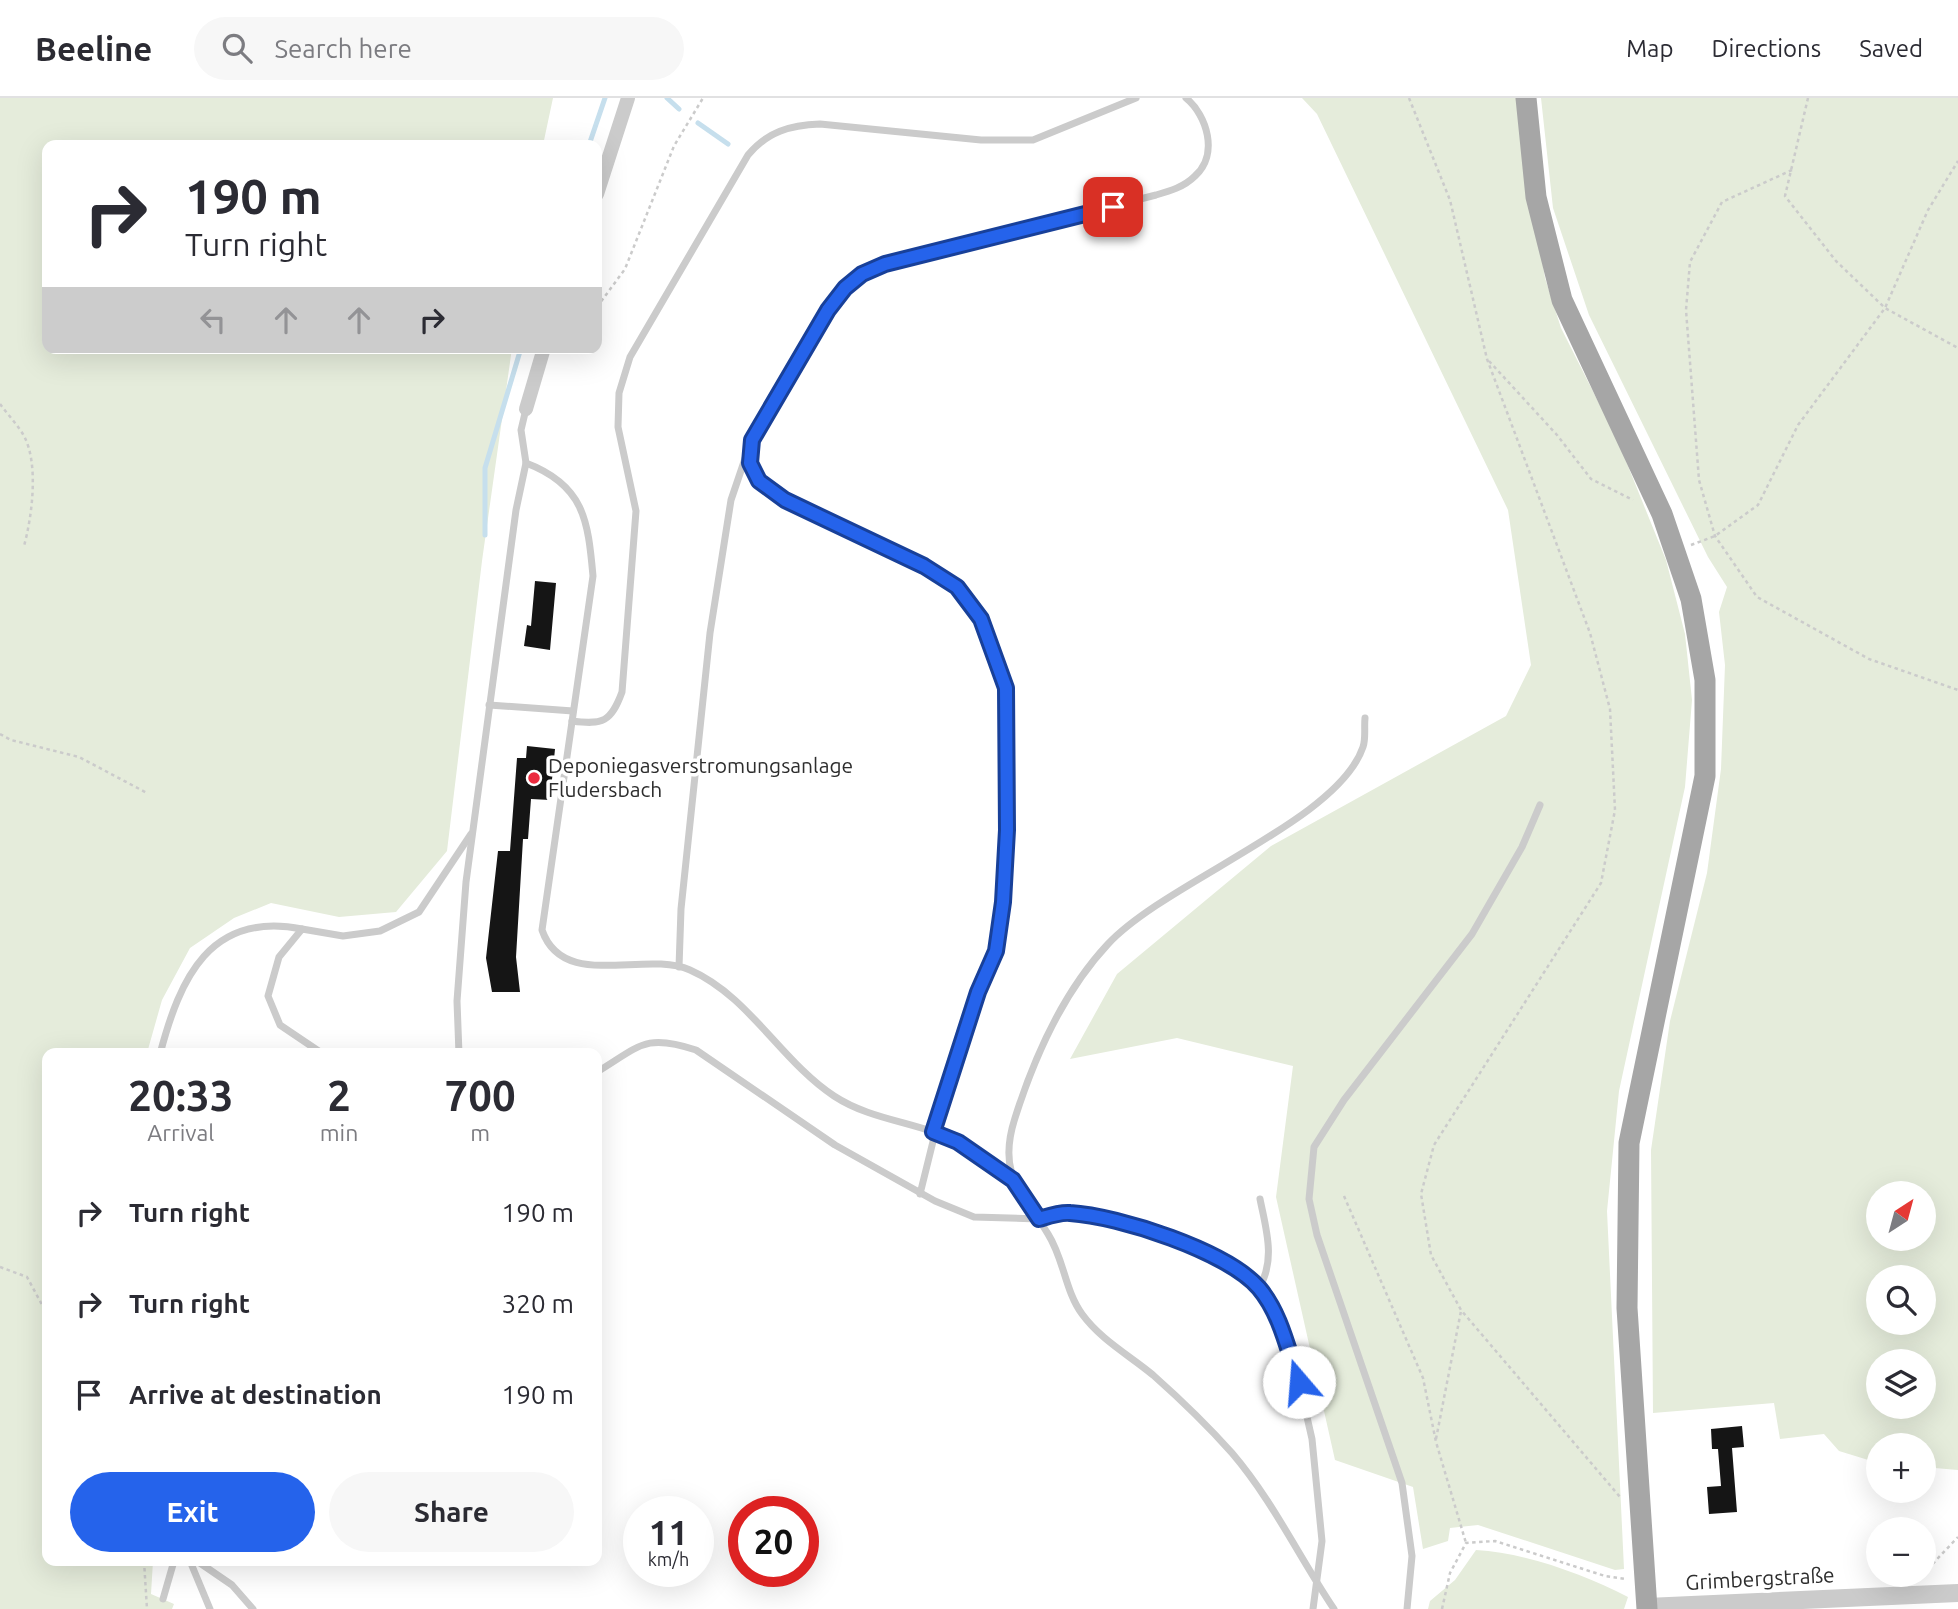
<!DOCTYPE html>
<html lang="en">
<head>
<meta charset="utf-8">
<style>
	body { margin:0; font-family:Ubuntu,sans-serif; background:#f7f7f7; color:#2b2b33; height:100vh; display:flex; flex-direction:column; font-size:26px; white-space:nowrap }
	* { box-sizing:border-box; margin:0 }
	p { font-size:23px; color:#7c7c81 }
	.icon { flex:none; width:38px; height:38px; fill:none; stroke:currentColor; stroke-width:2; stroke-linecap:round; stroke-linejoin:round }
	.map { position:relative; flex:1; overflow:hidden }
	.drawer { position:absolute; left:42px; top:950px; width:560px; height:518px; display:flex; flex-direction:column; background:#fff; border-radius:14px; box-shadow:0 7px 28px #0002 }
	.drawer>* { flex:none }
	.guide { position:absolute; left:42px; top:42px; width:560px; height:214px; border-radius:14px; box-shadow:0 7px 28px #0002; background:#fff; color:#2b2b33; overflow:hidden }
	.needle { width:46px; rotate:36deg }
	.buttons { position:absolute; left:1866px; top:1083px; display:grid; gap:14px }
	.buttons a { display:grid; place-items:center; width:70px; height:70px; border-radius:50%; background:#fff; box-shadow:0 7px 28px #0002; font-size:35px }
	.speed { position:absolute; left:623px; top:1398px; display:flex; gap:14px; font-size:35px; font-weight:700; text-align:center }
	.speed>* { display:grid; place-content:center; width:91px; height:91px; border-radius:50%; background:#fff; box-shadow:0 7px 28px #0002; line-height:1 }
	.speed small { font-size:18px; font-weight:400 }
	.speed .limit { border:10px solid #d22; background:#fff; color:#111 }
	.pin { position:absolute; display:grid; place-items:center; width:60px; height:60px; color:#fff; margin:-30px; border-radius:14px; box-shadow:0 4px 10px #0006 }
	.me { position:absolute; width:77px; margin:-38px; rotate:342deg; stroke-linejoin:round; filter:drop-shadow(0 0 5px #0008) }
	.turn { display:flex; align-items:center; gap:24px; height:147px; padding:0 28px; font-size:32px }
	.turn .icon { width:91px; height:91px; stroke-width:2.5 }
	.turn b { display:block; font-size:49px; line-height:60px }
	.lanes { display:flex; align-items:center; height:66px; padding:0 28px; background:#0003; justify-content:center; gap:35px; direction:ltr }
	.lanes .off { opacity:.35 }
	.eta { display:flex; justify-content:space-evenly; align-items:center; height:119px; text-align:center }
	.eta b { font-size:42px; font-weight:700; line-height:49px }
	.cta { display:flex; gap:14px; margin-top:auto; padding:14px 28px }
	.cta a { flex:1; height:80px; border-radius:42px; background:#2563eb; color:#fff; font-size:28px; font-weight:700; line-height:80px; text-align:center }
	.cta a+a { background:#f7f7f7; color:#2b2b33 }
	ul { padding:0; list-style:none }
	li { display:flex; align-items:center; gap:21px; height:91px; padding:0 28px }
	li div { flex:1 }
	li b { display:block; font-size:26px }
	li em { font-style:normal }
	header { display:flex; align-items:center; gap:42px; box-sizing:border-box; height:98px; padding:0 35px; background:#fff; border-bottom:2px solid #e1e1e2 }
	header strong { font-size:33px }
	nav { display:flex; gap:38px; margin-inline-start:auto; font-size:24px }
	.search { width:490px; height:63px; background:#f7f7f7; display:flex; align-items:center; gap:18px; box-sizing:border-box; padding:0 24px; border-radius:38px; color:#7c7c81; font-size:26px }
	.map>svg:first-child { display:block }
	.green { fill:#e5ecdb; fill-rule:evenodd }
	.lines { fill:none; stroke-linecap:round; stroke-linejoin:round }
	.stream { stroke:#c6dfed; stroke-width:5 }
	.building { fill:#151515 }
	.path { stroke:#cbcbcb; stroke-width:2.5; stroke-dasharray:3.5 3.5; stroke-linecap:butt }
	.service { stroke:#cbcbcb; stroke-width:7 }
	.minor { stroke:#cbcbcb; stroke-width:14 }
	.tertiary { stroke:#cbcbcb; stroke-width:18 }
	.primary { stroke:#a6a6a6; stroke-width:21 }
	.route-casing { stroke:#184099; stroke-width:18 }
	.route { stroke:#2563eb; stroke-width:12 }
	.poi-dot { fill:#eb2a3e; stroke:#fff; stroke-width:2.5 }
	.labels { text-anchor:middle; stroke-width:7; stroke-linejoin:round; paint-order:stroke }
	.poi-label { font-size:21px; fill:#2e2e2e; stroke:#fff; text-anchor:start }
	.street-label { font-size:21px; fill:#2e2e2e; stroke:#fff }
</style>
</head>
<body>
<header>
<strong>Beeline</strong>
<div class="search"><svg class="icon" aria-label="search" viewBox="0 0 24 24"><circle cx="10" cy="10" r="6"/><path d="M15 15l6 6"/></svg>Search here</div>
<nav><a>Map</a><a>Directions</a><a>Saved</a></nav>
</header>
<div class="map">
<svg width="1958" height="1511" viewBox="0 0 1958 1511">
	<rect width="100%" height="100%" fill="#fff"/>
	<g class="green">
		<path d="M0,0H553L543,47H47V250H512L482,463L447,753L396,814L339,819L271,805L234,820L190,850L162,902L147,955L47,956V1463H153L151,1496L174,1506L172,1511H0Z"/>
		<path d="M1302,0H1516L1545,180L1561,230L1617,341L1666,462L1685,536L1692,602L1685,689L1619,993L1607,1113L1624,1471L1615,1472L1478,1427L1450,1430L1448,1443L1423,1451L1413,1389L1335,1362L1276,1099L1293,968L1177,940L1070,961L1117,876L1271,748L1506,618L1531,567L1508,412L1317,16Z"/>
		<path d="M1541,0H1958V1372L1923,1369V1348H1878V1365L1839,1353L1824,1336L1780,1341L1774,1305L1653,1315L1651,1052L1670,923L1707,775L1721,671L1725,567L1719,514L1727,489L1708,459L1589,217L1553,110ZM1878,1096H1923V1141H1878ZM1878,1180H1923V1225H1878ZM1878,1264H1923V1309H1878Z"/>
		<path d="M1476,1452C1526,1455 1583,1476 1628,1499L1624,1511H1428L1430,1503L1455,1482Z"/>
	</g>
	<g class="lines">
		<g class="stream">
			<path d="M667,0L679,11"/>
			<path d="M698,25L728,46"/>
			<path d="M589,47L605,0"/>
			<path d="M485,437V370L521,250"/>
		</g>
	</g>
	<g class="building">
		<path d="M535,483L556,485L550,552L524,548L527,527L531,528Z"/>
		<path d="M527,648L555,651L550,702L531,701L528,741H523L516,859L520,894H492L486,860L498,753H510L517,660H526Z"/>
		<path d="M1742,1328L1744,1349L1732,1350L1737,1414L1709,1416L1707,1389L1721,1388L1718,1351H1712L1711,1331Z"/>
	</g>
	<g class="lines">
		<g class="path">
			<path d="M1409,0L1450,102L1487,261L1590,535L1610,611L1615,712L1601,785L1434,1047L1421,1096L1431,1157L1461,1212L1620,1399"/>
			<path d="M1808,0L1785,98L1836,163L1885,210L1958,250"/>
			<path d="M1792,72L1722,104L1690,164L1686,212L1699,382L1715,438L1757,499L1869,561L1958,592"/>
			<path d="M597,209L625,171L674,48L703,0"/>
			<path d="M1489,263L1557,337L1591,381L1633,402"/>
			<path d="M0,306C8,317 18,327 24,338C39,366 32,419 24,448"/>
			<path d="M1691,447L1715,438L1758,407L1798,327L1885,210L1928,112L1958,63"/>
			<path d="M0,636L11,642L79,659L147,695"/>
			<path d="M1344,1098L1423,1280L1436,1344L1466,1445"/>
			<path d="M0,1169L27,1179L47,1216"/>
			<path d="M1436,1341L1461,1213"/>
			<path d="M144,1463L147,1511"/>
			<path d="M1923,1476L1958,1439"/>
			<path d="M1442,1511L1450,1475L1466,1445L1495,1443L1605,1478L1625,1481"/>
		</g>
		<g class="service">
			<path d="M526,311L521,332L526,365C584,387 588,422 593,478L542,832C563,893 644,852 690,872C749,898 781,963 834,998C872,1023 919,1024 959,1044C977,1054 994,1068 1011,1080"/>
			<path d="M489,607L573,613"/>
			<path d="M572,623C603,627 611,624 622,594L636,413L618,329L619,295L630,259L748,57C767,34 790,27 820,26L981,42H1033L1136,0"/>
			<path d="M679,869L681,811L710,535L731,402L749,349"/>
			<path d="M160,956C180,880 210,813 302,831"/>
			<path d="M323,956L280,927L268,898L279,859L302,831L343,838L380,833L419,814L471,736"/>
			<path d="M459,956L457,903L466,784L516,412L526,365"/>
			<path d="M597,974C640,948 645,935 696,952L835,1047L935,1103L974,1119L1039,1121L1068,1114L1102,1120L1205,1153L1234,1169L1259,1190L1280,1227L1299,1284L1312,1341L1322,1443L1313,1511"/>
			<path d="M920,1096L945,995L996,853L1003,804L1007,732L1006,590L981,521L957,489L924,468L785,402L759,383L750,365L752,342L828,212L844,190L862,175L885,166L1156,97C1170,93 1184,89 1195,78C1219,57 1207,17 1186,0"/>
			<path d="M1259,1190C1276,1162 1266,1131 1260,1101"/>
			<path d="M190,1463L210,1511"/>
			<path d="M197,1463L232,1487L253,1511"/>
			<path d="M163,1501L174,1463"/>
			<path d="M1334,1511C1299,1459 1273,1403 1232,1355C1208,1328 1180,1301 1153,1277C1129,1257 1101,1242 1082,1216C1065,1193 1064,1161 1048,1136C1021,1092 997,1076 1015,1020C1034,960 1064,893 1108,846C1167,783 1338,723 1363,649C1366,641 1364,629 1365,620"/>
			<path d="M1407,1511L1412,1458L1402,1385L1317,1137L1309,1101L1314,1049L1344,1002L1472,836L1522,749L1540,707"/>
		</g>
		<g class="minor">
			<path d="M597,96L628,0"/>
			<path d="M526,311L544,250"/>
		</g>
		<path class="tertiary" d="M1647,1509L1958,1495"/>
		<path class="primary" d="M1526,0L1536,99L1562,202L1662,416L1691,501L1705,582V678L1629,1045L1627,1210L1647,1511"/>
	</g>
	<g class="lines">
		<defs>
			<path id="route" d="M1113,109L885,166L862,176L845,190L828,212L752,342L750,365L759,383L785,402L924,468L957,489L981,521L1006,590L1007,732L1003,804L996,853L978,894L933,1034L958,1044L1013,1082L1039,1121C1049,1118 1060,1114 1070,1115C1119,1118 1227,1153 1259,1190C1281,1216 1288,1253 1299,1284"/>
		</defs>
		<use href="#route" class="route-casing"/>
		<use href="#route" class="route"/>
	</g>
	<circle class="poi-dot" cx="534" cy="680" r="7"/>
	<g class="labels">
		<g class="poi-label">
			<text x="548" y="675">Deponiegasverstromungsanlage<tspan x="548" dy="24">Fludersbach</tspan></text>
		</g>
		<g class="street-label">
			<text transform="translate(1760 1481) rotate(-3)" y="7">Grimbergstraße</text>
		</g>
	</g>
</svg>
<div class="buttons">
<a><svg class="needle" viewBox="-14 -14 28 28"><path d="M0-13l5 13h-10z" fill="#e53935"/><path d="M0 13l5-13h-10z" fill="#7c7c81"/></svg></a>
<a><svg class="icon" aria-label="search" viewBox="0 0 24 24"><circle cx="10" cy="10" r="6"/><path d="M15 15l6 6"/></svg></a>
<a><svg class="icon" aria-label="layers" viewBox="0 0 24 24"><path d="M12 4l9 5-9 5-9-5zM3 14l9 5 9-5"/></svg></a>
<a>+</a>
<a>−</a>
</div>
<div class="speed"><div>11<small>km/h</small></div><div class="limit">20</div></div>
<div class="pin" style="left:1113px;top:109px;background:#d93025"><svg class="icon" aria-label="arrive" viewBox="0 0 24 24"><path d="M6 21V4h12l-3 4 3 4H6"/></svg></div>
<svg class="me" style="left:1299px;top:1284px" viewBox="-20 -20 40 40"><circle r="19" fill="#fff"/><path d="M0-13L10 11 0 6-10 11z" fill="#2563eb"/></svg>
<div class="guide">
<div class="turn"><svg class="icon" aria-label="right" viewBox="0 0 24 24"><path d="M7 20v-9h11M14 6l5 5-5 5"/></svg><div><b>190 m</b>Turn right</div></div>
<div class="lanes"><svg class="icon off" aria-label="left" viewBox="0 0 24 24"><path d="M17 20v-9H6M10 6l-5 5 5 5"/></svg><svg class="icon off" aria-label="ahead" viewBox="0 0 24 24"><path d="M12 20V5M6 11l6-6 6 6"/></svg><svg class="icon off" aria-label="ahead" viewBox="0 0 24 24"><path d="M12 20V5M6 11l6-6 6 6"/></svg><svg class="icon" aria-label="right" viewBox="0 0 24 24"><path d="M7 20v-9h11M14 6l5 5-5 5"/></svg></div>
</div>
<section class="drawer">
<div class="eta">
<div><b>20:33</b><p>Arrival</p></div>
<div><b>2</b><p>min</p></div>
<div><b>700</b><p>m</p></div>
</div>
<ul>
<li><svg class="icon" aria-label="right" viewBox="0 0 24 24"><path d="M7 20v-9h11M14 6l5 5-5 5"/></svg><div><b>Turn right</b></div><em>190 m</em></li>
<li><svg class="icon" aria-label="right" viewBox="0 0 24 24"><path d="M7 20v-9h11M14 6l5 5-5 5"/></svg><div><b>Turn right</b></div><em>320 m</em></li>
<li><svg class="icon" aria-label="arrive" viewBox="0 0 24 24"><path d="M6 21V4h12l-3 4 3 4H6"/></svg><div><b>Arrive at destination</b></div><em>190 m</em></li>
</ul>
<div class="cta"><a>Exit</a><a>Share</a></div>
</section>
</div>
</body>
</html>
